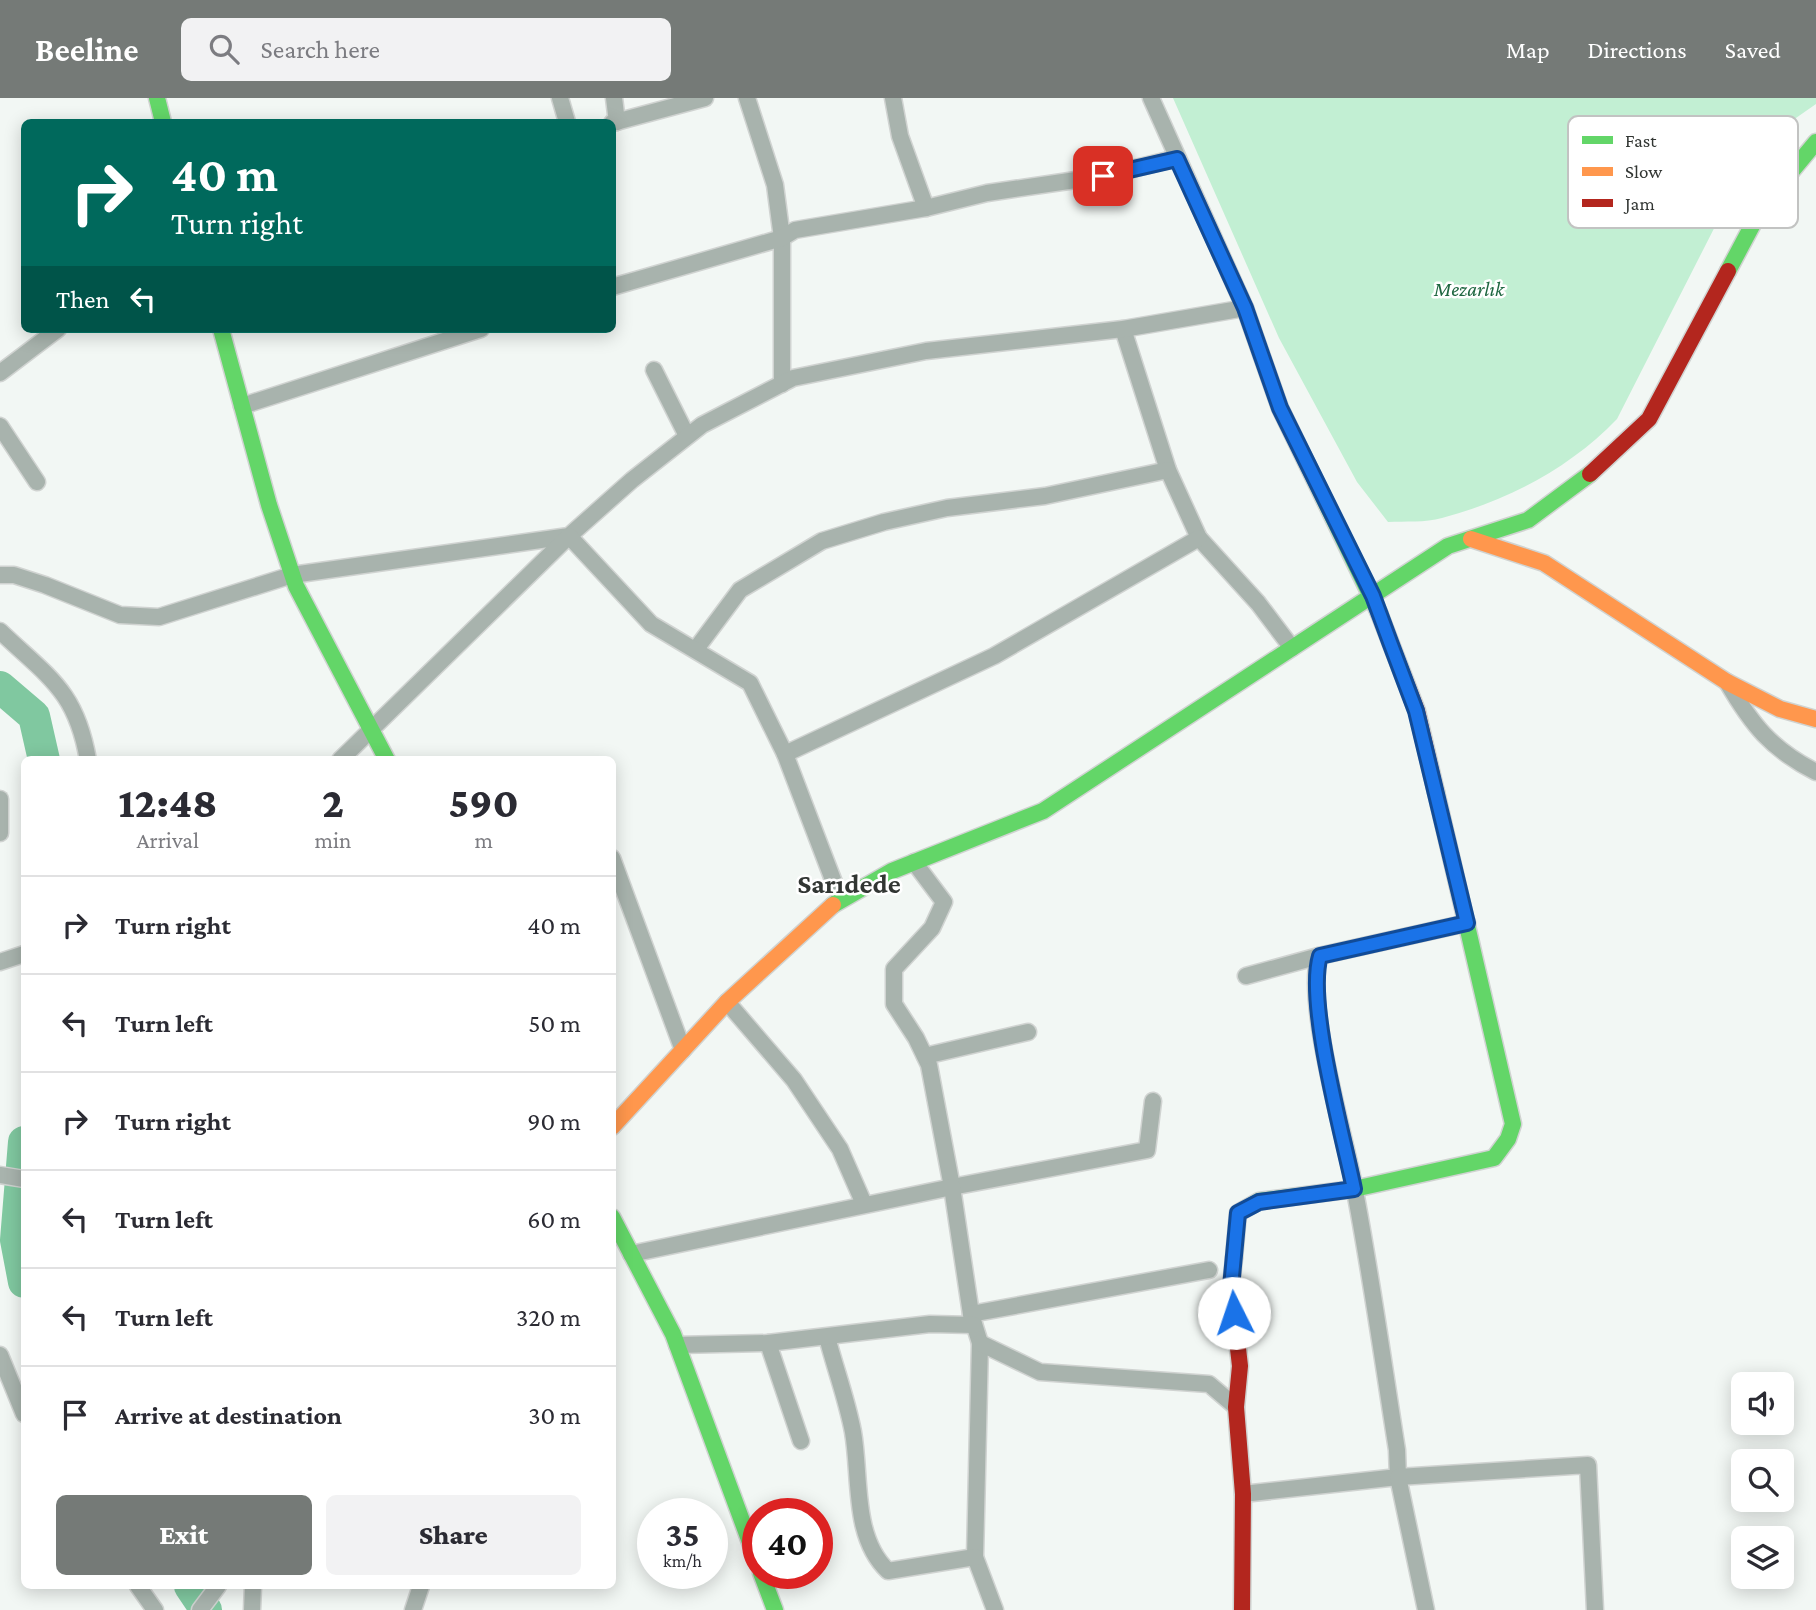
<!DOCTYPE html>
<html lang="en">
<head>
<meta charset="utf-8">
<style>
	body { margin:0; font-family:"Crimson Pro",serif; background:#f2f2f3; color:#2b2b33; height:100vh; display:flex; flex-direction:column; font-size:26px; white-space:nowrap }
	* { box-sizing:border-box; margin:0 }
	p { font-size:23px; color:#7c7c81 }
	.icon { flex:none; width:38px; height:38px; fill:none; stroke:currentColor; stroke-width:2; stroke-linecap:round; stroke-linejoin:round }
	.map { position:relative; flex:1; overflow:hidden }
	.drawer { position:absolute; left:21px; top:658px; width:595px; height:833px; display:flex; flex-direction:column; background:#fff; border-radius:10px; box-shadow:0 4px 18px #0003 }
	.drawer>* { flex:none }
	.top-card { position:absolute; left:21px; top:21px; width:595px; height:214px; border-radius:10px; box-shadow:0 4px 18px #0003; background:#00695c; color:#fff; overflow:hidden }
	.controls { position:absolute; left:1731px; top:1274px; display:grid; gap:14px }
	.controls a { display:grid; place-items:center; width:63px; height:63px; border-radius:10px; background:#fff; box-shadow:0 4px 18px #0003; font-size:35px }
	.speed { position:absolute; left:637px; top:1400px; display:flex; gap:14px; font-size:35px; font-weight:700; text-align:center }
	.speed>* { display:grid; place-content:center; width:91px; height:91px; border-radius:50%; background:#fff; box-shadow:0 4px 18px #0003; line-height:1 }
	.speed small { font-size:18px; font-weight:400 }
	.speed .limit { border:10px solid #d22; background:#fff; color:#111 }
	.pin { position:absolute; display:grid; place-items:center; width:60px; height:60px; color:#fff; margin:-30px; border-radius:14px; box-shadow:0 4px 10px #0006 }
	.me { position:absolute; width:77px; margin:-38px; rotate:356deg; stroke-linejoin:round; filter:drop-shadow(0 0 5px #0008) }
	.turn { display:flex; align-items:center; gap:24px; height:147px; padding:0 35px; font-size:32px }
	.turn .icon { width:91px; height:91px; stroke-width:2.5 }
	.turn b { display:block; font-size:49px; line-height:60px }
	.then { display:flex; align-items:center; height:66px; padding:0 35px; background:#0003; gap:14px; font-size:26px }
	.eta { display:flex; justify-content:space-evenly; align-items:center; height:119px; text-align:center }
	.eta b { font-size:42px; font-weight:800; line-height:49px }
	.cta { display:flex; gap:14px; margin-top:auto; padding:14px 35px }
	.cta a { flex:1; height:80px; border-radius:10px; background:#757a77; color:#fff; font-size:28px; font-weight:800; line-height:80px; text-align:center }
	.cta a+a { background:#f2f2f3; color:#2b2b33 }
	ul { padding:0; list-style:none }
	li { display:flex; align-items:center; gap:21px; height:98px; padding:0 35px; border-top:2px solid #e1e1e2 }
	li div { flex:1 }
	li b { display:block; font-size:26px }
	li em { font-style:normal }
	header { display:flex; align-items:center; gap:42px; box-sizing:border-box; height:98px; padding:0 35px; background:#757a77; color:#fff }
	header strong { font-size:33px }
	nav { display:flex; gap:38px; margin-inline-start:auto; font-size:24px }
	.search { width:490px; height:63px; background:#f2f2f3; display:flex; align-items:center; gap:18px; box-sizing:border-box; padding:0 24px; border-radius:10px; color:#7c7c81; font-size:26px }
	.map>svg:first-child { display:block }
	.green { fill:#c2efd3 }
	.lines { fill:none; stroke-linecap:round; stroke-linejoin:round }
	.river { stroke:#80c8a0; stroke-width:32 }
	.street-casing { stroke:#d0d3d1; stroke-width:19 }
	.fast-casing { stroke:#d0d3d1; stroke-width:19 }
	.slow-casing { stroke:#d0d3d1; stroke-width:19 }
	.jam-casing { stroke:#d0d3d1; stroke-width:19 }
	.street { stroke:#a8b3ad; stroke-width:16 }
	.fast { stroke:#63d668; stroke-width:16 }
	.slow { stroke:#ff974d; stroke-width:16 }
	.jam { stroke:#b3261e; stroke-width:16 }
	.route-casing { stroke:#114b97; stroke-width:18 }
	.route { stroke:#1a73e8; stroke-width:12 }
	.labels { text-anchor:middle; stroke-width:5; stroke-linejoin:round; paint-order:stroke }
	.park-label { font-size:21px; font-style:italic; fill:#1f6741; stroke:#fff }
	.district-label { font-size:28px; font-weight:bold; fill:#323633; stroke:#fff }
	.key { fill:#fff; stroke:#c2c3c2; stroke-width:2 }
	.key-label { font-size:19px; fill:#323633 }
</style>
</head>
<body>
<header>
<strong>Beeline</strong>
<div class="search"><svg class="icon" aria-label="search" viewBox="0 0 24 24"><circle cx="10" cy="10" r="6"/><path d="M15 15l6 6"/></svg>Search here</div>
<nav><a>Map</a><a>Directions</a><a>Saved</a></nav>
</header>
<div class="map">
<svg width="1816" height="1512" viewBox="0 0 1816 1512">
	<rect width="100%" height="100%" fill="#f2f7f4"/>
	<path class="green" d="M1173,0H1816V6L1756,48L1617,321C1570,370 1507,403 1442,420C1425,425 1405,423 1388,424L1357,384L1279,240Z"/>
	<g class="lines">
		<g class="river">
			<path d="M0,589L34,618L44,662"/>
			<path d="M24,1044L16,1142L24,1184"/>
			<path d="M190,1488L206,1512"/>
		</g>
		<defs>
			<g id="street">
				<path d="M560,0L567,24"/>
				<path d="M614,0L617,24"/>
				<path d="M747,0L775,87L782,140V286"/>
				<path d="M893,0L900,38L926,110"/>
				<path d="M612,25L705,0"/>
				<path d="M612,189L782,140L795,132L926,110L987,95L1103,78L1177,60"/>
				<path d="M1123,231L1168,372L1199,440L1258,505L1292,550"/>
				<path d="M654,272L687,338"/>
				<path d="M0,275L58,231"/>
				<path d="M242,308L481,231"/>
				<path d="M0,328L37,384"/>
				<path d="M0,477H14L45,487L120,517L159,519L292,477L569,438L632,382L702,327L793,280L926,253L1123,231L1245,210L1151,0"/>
				<path d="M0,533C48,579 76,592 88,662"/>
				<path d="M696,551L740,492L822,443L884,424L947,410L1045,398L1168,372"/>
				<path d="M1727,584C1752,627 1771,651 1816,674"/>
				<path d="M785,656L994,558L1199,440"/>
				<path d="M340,662L569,438L651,526L750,585L785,656L840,800"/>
				<path d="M0,701V735"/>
				<path d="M612,760L683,952"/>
				<path d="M914,764L944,804L932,830L894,871V906L916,940L929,967L952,1089L1147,1052L1153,1003"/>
				<path d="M0,864L24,856"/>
				<path d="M1246,878L1319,858"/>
				<path d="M727,904L794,982L840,1051L864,1106"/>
				<path d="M925,958L1028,934"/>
				<path d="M0,1077L24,1081"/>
				<path d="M631,1156L952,1089L971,1216L980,1245L975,1459L995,1512"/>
				<path d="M971,1216L1209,1172"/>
				<path d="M827,1239C835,1270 847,1302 853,1334C861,1379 852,1439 888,1473L975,1459"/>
				<path d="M768,1245L801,1343"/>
				<path d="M980,1245L1040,1274L1209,1286L1236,1309"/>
				<path d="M677,1247L768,1245L930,1226L974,1227"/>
				<path d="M0,1257L24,1316"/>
				<path d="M1243,1396L1398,1379L1397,1352C1383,1264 1371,1176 1354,1088C1344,1035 1305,905 1319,858L1467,825"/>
				<path d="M138,1488L155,1512"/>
				<path d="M200,1512L218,1488"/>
				<path d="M252,1512L253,1488"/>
				<path d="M413,1512L421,1488"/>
				<path d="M1426,1512L1398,1379L1588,1367L1595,1512"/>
			</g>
			<g id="fast">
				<path d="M157,0L163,24"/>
				<path d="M1728,173L1762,109L1816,44"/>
				<path d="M1245,210L1280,310L1379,515"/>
				<path d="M221,231L269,407L296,488L387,662"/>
				<path d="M833,807L892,773L1043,713L1448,448L1528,422L1590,376"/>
				<path d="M612,1119L673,1236L758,1466"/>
				<path d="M1234,1160L1238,1115L1259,1103L1354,1091L1494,1060L1508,1041L1513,1026L1436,694"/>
				<path d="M761,1475L775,1512"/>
			</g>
			<g id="slow">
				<path d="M1471,441L1544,465L1727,584L1780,611L1816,621"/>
				<path d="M612,1029L727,904L833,807"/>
			</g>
			<g id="jam">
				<path d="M1590,376L1649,321L1728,173"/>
				<path d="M1379,515L1417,613L1436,694"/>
				<path d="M1234,1160L1231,1189L1240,1268L1236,1309L1243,1396L1242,1512"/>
			</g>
		</defs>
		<use href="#street" class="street-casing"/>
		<use href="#fast" class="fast-casing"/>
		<use href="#slow" class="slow-casing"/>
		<use href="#jam" class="jam-casing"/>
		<use href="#street" class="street"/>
		<use href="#fast" class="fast"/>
		<use href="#slow" class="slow"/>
		<use href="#jam" class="jam"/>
	</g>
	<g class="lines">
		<defs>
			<path id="route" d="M1103,78L1177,61L1245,210L1280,310L1373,498L1390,544L1416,613L1467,825L1320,858C1306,905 1343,1037 1354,1091L1259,1104L1238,1115L1231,1189L1234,1215"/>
		</defs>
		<use href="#route" class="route-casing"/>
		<use href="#route" class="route"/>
	</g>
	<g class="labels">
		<g class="park-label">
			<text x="1469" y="198">Mezarlık</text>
		</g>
		<g class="district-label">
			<text x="849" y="795">Sarıdede</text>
		</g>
	</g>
	<rect x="1568" y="18" width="230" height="112" rx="10" class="key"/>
	<rect x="1582" y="38" width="31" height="8" fill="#63d668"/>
	<rect x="1582" y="69" width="31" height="9" fill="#ff974d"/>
	<rect x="1582" y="101" width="31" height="8" fill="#b3261e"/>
	<g class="key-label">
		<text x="1625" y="49">Fast</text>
		<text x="1625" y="80">Slow</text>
		<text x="1625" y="112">Jam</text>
	</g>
</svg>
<div class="controls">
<a><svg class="icon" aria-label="sound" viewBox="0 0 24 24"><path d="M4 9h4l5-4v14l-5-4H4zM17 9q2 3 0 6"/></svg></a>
<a><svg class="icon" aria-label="search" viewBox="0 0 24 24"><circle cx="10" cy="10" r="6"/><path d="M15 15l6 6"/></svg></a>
<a><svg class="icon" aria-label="layers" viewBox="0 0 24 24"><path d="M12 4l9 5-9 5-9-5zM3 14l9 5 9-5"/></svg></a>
</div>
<div class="speed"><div>35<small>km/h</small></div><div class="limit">40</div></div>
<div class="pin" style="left:1103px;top:78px;background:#d93025"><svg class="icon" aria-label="arrive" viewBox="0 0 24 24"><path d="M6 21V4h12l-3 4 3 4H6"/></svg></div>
<svg class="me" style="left:1234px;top:1215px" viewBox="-20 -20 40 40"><circle r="19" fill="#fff"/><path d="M0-13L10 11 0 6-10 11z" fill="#1a73e8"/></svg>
<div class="top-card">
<div class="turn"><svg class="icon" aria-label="right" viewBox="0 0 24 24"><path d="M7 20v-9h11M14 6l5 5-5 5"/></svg><div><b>40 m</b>Turn right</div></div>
<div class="then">Then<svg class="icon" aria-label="left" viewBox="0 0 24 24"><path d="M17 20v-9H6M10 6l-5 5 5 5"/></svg></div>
</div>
<section class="drawer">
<div class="eta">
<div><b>12:48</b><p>Arrival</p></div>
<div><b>2</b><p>min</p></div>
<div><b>590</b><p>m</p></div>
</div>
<ul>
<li><svg class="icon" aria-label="right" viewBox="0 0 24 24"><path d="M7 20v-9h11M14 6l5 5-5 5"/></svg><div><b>Turn right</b></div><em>40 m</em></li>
<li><svg class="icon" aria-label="left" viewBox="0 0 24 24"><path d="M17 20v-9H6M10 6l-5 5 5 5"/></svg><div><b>Turn left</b></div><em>50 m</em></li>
<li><svg class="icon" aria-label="right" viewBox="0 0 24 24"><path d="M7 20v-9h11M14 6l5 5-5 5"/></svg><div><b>Turn right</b></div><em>90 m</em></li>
<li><svg class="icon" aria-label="left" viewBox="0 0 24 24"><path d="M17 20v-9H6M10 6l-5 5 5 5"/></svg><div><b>Turn left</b></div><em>60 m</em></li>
<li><svg class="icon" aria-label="left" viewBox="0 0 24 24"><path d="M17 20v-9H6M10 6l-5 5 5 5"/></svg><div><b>Turn left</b></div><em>320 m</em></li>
<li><svg class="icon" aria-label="arrive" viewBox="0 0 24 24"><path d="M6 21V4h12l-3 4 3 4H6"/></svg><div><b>Arrive at destination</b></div><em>30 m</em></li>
</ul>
<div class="cta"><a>Exit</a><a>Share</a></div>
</section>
</div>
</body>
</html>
